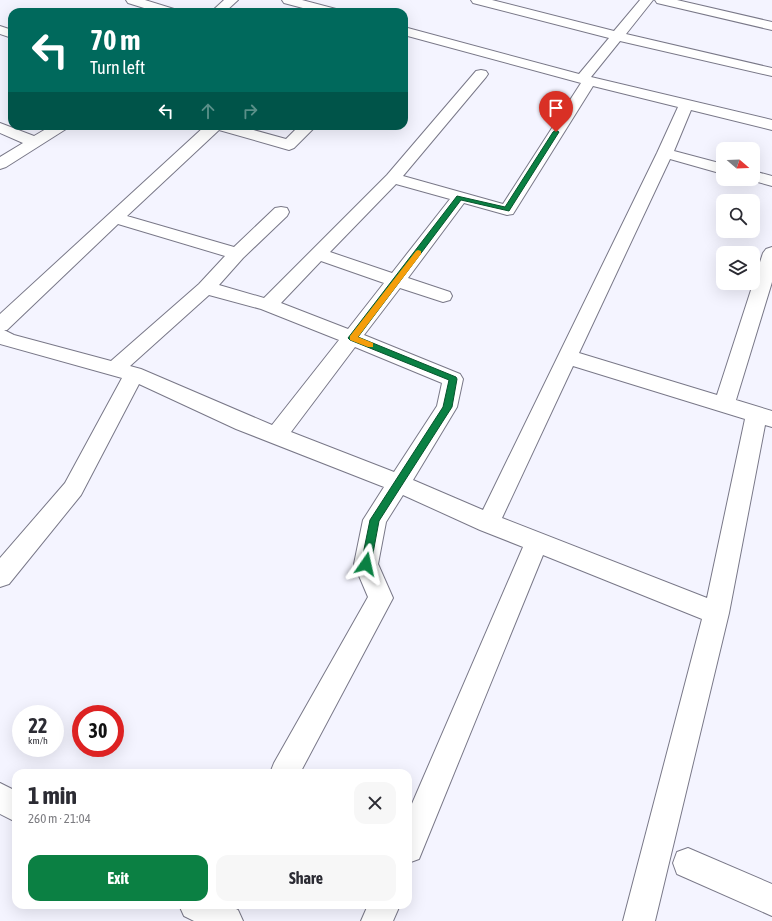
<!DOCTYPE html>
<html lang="en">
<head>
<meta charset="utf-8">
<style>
	body { margin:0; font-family:"Asap Condensed",sans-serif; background:#f7f7f7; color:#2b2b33; height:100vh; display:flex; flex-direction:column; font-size:15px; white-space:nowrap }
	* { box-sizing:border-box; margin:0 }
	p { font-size:13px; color:#7c7c81 }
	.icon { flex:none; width:22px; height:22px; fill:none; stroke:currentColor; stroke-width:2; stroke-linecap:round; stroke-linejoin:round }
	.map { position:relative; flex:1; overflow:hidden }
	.sheet { position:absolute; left:12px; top:769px; width:400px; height:140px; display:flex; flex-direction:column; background:#fff; border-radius:12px; box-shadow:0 4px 16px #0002 }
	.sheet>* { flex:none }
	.top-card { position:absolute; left:8px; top:8px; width:400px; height:122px; border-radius:12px; box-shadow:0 4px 16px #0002; background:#00695c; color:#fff; overflow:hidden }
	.needle { width:26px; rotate:109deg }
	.buttons { position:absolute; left:716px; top:142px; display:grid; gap:8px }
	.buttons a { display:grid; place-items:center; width:44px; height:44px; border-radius:8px; background:#fff; box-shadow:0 4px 16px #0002; font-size:20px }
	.speed { position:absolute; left:12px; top:705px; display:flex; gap:8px; font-size:20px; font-weight:700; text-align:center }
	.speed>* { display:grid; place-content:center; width:52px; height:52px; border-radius:50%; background:#fff; box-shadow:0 4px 16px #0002; line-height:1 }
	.speed small { font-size:10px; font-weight:400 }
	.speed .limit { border:6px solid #d22; background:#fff; color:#111 }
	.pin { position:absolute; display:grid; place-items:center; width:34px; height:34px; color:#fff; margin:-41px -17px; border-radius:50% 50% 50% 0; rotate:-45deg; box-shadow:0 0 4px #0007 }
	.pin .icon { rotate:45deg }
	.me { position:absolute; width:44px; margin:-22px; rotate:11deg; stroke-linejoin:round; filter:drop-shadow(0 0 3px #0008) }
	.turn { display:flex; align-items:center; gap:14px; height:84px; padding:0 16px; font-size:18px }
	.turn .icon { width:52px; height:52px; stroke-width:2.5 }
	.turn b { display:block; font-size:28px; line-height:34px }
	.lanes { display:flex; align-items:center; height:38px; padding:0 16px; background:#0003; justify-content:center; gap:20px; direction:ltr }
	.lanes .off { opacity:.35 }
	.round { display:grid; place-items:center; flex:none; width:42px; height:42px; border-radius:12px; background:#f7f7f7 }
	.headline { display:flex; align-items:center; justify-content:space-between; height:68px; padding:0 16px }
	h1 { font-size:24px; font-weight:700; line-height:30px }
	.button { display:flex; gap:8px; margin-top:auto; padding:8px 16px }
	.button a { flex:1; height:46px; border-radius:12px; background:#0b8043; color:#fff; font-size:16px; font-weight:700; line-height:46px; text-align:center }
	.button a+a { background:#f7f7f7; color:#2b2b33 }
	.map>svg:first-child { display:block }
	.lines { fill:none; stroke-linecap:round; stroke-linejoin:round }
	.minor-casing { stroke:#797888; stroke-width:2 }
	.minor { fill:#fff; fill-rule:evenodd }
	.route { fill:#0b8043; stroke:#07532c }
	.slow { fill:#f59e0b }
</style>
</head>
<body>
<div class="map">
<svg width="772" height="921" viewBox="0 0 772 921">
	<rect width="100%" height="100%" fill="#f4f4ff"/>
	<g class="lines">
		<defs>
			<g id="minor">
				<path d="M126,0H145L174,9L176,12H157L128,3Z"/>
				<path d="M224,0H238L225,12H211Z"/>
				<path d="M282,0H302L336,9L338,12H318L284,3Z"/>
				<path d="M471,0H492L614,31L640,0H653L626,34L772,68V76L620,41L591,77L772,120V130L691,110L674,151L723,164V174L670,159L579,353L717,395L763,253L766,249L772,247V282L736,400L772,411V427L765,425L729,613L655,921H623L702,619L543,555L419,859L408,863V813L523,547L480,530L403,495L386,522L378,564L393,598L300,773H270L274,763L368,597L354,564L363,520L384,487L236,429L139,384L81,495L9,584L0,587V558L65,483L122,378L0,344V314L205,126H239L286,139L299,126H316L294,148L289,150L219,130L127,216L234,247L275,208L281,207L287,208L289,212L287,216L243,258L219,285L264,298L387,175L476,71L481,70L486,71L488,74L486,77L403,176L503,204L581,83L404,35V27L579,74L609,38L473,3ZM593,86L678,107L657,153L483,510L413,480L457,407L463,379L460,374L364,335L400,288L443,302L450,300L452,296L450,292L408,278L464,203L507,215L513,214ZM396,184L450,199L392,273L330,252ZM118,224L225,256L199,284L111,361L14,335L4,330H7ZM321,261L384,283L348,329L281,303ZM209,295L261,309L339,340L272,425L141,369L130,366ZM355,347L442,383L437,406L394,472L291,432ZM573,366L745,419L707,598L502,518Z"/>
				<path d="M655,0H677L772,22V30L657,3Z"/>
				<path d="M0,26L12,30V38L0,34Z"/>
				<path d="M0,123L34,136L51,126H69L66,129L6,167L0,169V157L23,143L0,133Z"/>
				<path d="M753,171L772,176V186L747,179H753Z"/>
				<path d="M0,783L16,791V822L0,814Z"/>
				<path d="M688,848L772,884V916L677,874L673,863L677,852Z"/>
				<path d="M179,905H228L238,910L243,921H194L184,916Z"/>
				<path d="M368,905H400L393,921H361Z"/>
			</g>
		</defs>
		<use href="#minor" class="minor-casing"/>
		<use href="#minor" class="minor"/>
	</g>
	<path class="route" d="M556,130L559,132L509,211L461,200L358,337L456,377L457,379L452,407L379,521L371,564L370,567L366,569L363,567L361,564L370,520L443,407L449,380L350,340L348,338L457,196L505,207L553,132Z"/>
	<path class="slow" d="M418,250L421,251V254L358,337L373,343V347H368L350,340V336L416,251Z"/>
</svg>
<div class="buttons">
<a><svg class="needle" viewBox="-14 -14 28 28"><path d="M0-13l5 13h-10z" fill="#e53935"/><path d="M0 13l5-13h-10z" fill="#7c7c81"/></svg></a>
<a><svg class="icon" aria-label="search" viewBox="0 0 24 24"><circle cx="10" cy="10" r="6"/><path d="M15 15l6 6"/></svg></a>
<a><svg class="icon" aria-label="layers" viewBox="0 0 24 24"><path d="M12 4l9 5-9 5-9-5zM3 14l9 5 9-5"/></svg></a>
</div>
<div class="speed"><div>22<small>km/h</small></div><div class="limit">30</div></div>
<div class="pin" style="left:556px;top:132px;background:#d93025"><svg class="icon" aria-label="arrive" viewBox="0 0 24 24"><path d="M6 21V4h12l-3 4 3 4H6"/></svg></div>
<svg class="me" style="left:366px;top:564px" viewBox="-20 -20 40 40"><path d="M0-17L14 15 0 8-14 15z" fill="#0b8043" stroke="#fff" stroke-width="4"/></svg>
<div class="top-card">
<div class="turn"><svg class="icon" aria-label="left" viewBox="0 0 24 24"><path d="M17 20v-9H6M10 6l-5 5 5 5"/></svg><div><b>70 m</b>Turn left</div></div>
<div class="lanes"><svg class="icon" aria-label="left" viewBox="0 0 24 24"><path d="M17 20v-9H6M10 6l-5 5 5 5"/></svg><svg class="icon off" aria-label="ahead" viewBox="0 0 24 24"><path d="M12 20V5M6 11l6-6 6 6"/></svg><svg class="icon off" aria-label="right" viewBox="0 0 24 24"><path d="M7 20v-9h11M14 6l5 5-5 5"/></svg></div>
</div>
<section class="sheet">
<div class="headline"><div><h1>1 min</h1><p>260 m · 21:04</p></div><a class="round"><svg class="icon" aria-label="close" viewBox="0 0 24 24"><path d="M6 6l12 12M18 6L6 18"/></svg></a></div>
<div class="button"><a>Exit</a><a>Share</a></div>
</section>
</div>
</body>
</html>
